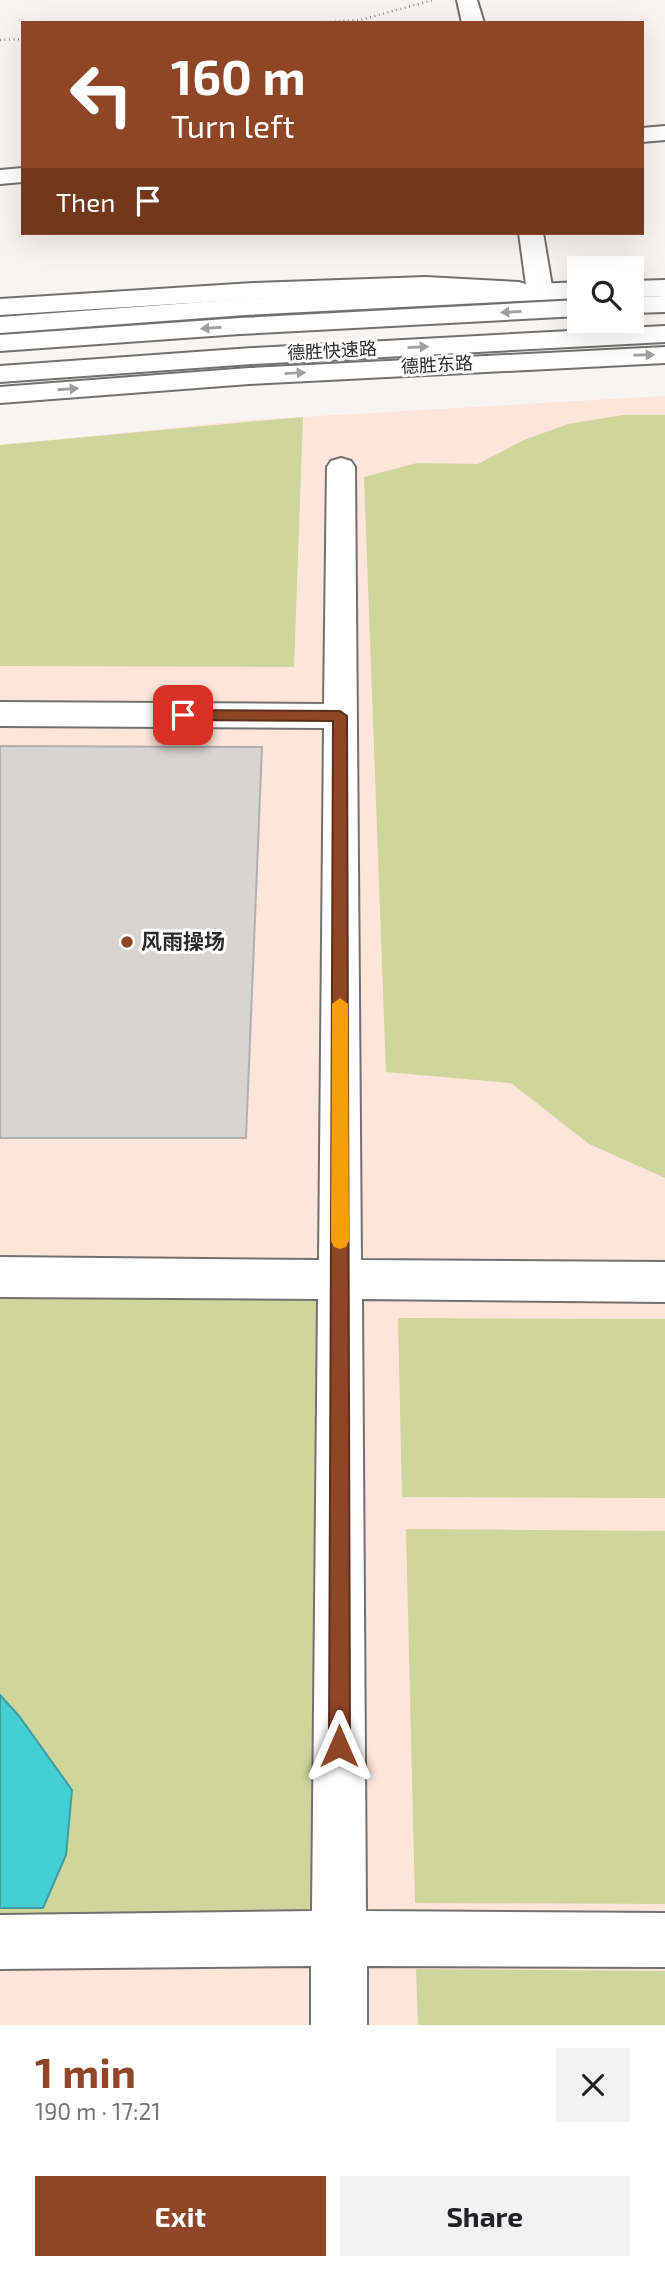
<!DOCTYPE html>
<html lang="en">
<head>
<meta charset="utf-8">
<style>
	body { margin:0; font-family:"Exo 2","Noto Sans SC",sans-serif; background:#f2f2f2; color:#202124; height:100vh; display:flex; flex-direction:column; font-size:26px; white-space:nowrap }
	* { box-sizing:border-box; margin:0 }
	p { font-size:23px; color:#757577 }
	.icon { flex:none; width:38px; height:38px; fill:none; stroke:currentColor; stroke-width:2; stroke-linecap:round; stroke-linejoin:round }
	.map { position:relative; height:2025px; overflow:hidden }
	.details { display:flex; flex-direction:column; background:#fff; flex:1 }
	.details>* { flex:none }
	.banner { position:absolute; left:21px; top:21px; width:623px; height:214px; border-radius:0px; box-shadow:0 7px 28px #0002; background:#8e4626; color:#fff; overflow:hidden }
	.controls { position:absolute; left:567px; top:256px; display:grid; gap:14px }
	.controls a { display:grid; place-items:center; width:77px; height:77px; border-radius:0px; background:#fff; box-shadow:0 7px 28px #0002; font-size:35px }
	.pin { position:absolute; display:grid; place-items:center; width:60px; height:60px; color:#fff; margin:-30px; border-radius:14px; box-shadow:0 4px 10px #0006 }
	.me { position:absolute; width:77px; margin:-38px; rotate:0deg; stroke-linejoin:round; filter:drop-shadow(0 0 5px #0008) }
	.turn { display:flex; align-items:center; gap:24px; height:147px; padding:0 35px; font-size:32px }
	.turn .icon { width:91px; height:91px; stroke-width:2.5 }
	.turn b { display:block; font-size:49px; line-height:60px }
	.then { display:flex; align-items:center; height:66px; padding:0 35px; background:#0003; gap:14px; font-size:26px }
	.round { display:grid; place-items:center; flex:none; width:74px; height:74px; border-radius:0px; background:#f2f2f2 }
	.headline { display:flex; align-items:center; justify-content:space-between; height:119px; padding:0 35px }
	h1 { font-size:42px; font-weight:700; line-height:52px; color:#8e4626 }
	.button { display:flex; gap:14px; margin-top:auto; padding:14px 35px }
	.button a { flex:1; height:80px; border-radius:0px; background:#8e4626; color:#fff; font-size:28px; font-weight:700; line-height:80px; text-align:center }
	.button a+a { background:#f2f2f2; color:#202124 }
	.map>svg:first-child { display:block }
	.education { fill:#fde5da }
	.green { fill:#ced69c }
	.water { fill:#44cfd5; stroke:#3d9ea2; stroke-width:2 }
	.building { fill:#d7d4d2; stroke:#b2afad; stroke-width:2 }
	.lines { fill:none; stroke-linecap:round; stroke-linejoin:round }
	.minor-casing { stroke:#73716f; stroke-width:4 }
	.major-casing { stroke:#73716f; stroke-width:4 }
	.highway-casing { stroke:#73716f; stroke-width:4 }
	.path { stroke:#92908e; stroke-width:2.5; stroke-dasharray:1 3.5; stroke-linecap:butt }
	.minor { fill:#fff; fill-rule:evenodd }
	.major { fill:#fff; fill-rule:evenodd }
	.highway { fill:#fff; fill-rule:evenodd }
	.oneway { fill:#a0a09f }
	.route { fill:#8e4626; stroke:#5c2e19; stroke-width:2 }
	.slow { fill:#f59e0b }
	.poi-dot { fill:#8e4626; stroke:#fff; stroke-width:2.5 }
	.labels { text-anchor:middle; stroke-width:6; stroke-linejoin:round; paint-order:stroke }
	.far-street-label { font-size:18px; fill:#2c2b2a; stroke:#fff }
	.poi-label { font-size:21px; font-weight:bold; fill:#2c2b2a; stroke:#fff; text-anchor:start }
</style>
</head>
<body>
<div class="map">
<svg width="665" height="2025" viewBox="0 0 665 2025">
	<rect width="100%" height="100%" fill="#f7f4f1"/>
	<path class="education" d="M665,396V2025H0V445L250,420Z"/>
	<g class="green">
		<path d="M623,415H665V1178L589,1144L511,1083L386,1072L364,477L417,463L478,464L524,440L568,424Z"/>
		<path d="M303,417L294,667L0,666V445Z"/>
		<path d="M0,1277L340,1280L339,1938L0,1942Z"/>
		<path d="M398,1318L665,1319V1498L402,1497Z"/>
		<path d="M406,1529L665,1531V1904L415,1903Z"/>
		<path d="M416,1969L665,1971V2025H418Z"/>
	</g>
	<path class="water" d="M0,1695L19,1716L72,1790L66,1855L43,1908H0Z"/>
	<path class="building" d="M0,746L262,747L246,1138H0Z"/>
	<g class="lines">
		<defs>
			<g id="minor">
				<path d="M457,0H477L484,23H462Z"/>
				<path d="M519,233H543L553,292L549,297L540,300L531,297L527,292Z"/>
				<path d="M341,458L351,461L355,467L361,1260L665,1262V1302L362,1299L366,1911L665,1913V1967L367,1966V2025H311V1966L0,1969V1915L312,1911L318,1299L0,1297V1257L319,1260L324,728L0,726V702L324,704L327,467L331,461Z"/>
			</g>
			<g id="major">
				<path d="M665,280V296L632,297V281Z"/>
				<path d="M579,282V298L245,315L0,333V317L245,299Z"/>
				<path d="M665,347V363L249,384L0,403V387L249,368Z"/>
			</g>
			<g id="highway">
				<path d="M665,126V140L642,142V128Z"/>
				<path d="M23,168V182L0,184V170Z"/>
				<path d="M426,277L519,282L528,285L532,290L528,295L519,298L426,293L253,299L0,315V299L253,283Z"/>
				<path d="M665,296V312L632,313V297Z"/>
				<path d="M579,300V316L240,334L0,351V335L240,318Z"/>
				<path d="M665,326V342L252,364L0,382V366L252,348Z"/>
			</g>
		</defs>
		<use href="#minor" class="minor-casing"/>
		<use href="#major" class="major-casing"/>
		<use href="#highway" class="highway-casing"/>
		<g class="path">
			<path d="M312,23L360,20L433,0"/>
			<path d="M0,40L23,39"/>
		</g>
		<use href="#minor" class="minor"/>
		<use href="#major" class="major"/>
		<use href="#highway" class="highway"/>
	</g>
	<defs><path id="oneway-solid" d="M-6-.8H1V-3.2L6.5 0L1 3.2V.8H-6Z" transform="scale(1.75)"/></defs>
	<g class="oneway">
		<use href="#oneway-solid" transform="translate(511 312) rotate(177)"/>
		<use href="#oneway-solid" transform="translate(211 328) rotate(176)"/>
		<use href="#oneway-solid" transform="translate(418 347) rotate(-3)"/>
		<use href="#oneway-solid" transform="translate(644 355) rotate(-1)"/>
		<use href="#oneway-solid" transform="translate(295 373) rotate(-3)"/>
		<use href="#oneway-solid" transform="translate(68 389) rotate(-4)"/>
	</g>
	<path class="route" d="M183,710L340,711L347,716L350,1746L347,1753L339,1756L332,1753L329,1746L333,721L183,720L176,715Z"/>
	<path class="slow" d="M340,998L348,1004L349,1241L346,1247L340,1249L334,1247L331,1241L332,1004Z"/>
	<circle class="poi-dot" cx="127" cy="942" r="7"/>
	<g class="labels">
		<g class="far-street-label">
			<text transform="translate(332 351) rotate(-3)" y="6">德胜快速路</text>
			<text transform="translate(437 365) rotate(-3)" y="6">德胜东路</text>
		</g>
		<g class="poi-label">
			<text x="141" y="949">风雨操场</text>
		</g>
	</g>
</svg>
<div class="controls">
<a><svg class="icon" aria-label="search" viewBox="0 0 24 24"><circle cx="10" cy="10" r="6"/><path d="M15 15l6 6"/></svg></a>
</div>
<div class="pin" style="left:183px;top:715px;background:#d93025"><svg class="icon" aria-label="arrive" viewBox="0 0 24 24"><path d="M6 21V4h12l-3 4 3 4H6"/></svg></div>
<svg class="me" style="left:339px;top:1746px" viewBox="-20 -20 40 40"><path d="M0-17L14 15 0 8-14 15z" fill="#8e4626" stroke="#fff" stroke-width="4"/></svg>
<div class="banner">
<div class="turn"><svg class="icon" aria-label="left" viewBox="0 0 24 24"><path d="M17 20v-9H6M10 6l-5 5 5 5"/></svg><div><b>160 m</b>Turn left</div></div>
<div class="then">Then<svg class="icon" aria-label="arrive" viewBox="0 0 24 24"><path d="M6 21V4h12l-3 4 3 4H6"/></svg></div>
</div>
</div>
<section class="details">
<div class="headline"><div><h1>1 min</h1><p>190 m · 17:21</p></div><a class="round"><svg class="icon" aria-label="close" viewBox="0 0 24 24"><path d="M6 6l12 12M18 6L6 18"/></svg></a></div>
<div class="button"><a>Exit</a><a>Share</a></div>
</section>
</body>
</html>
